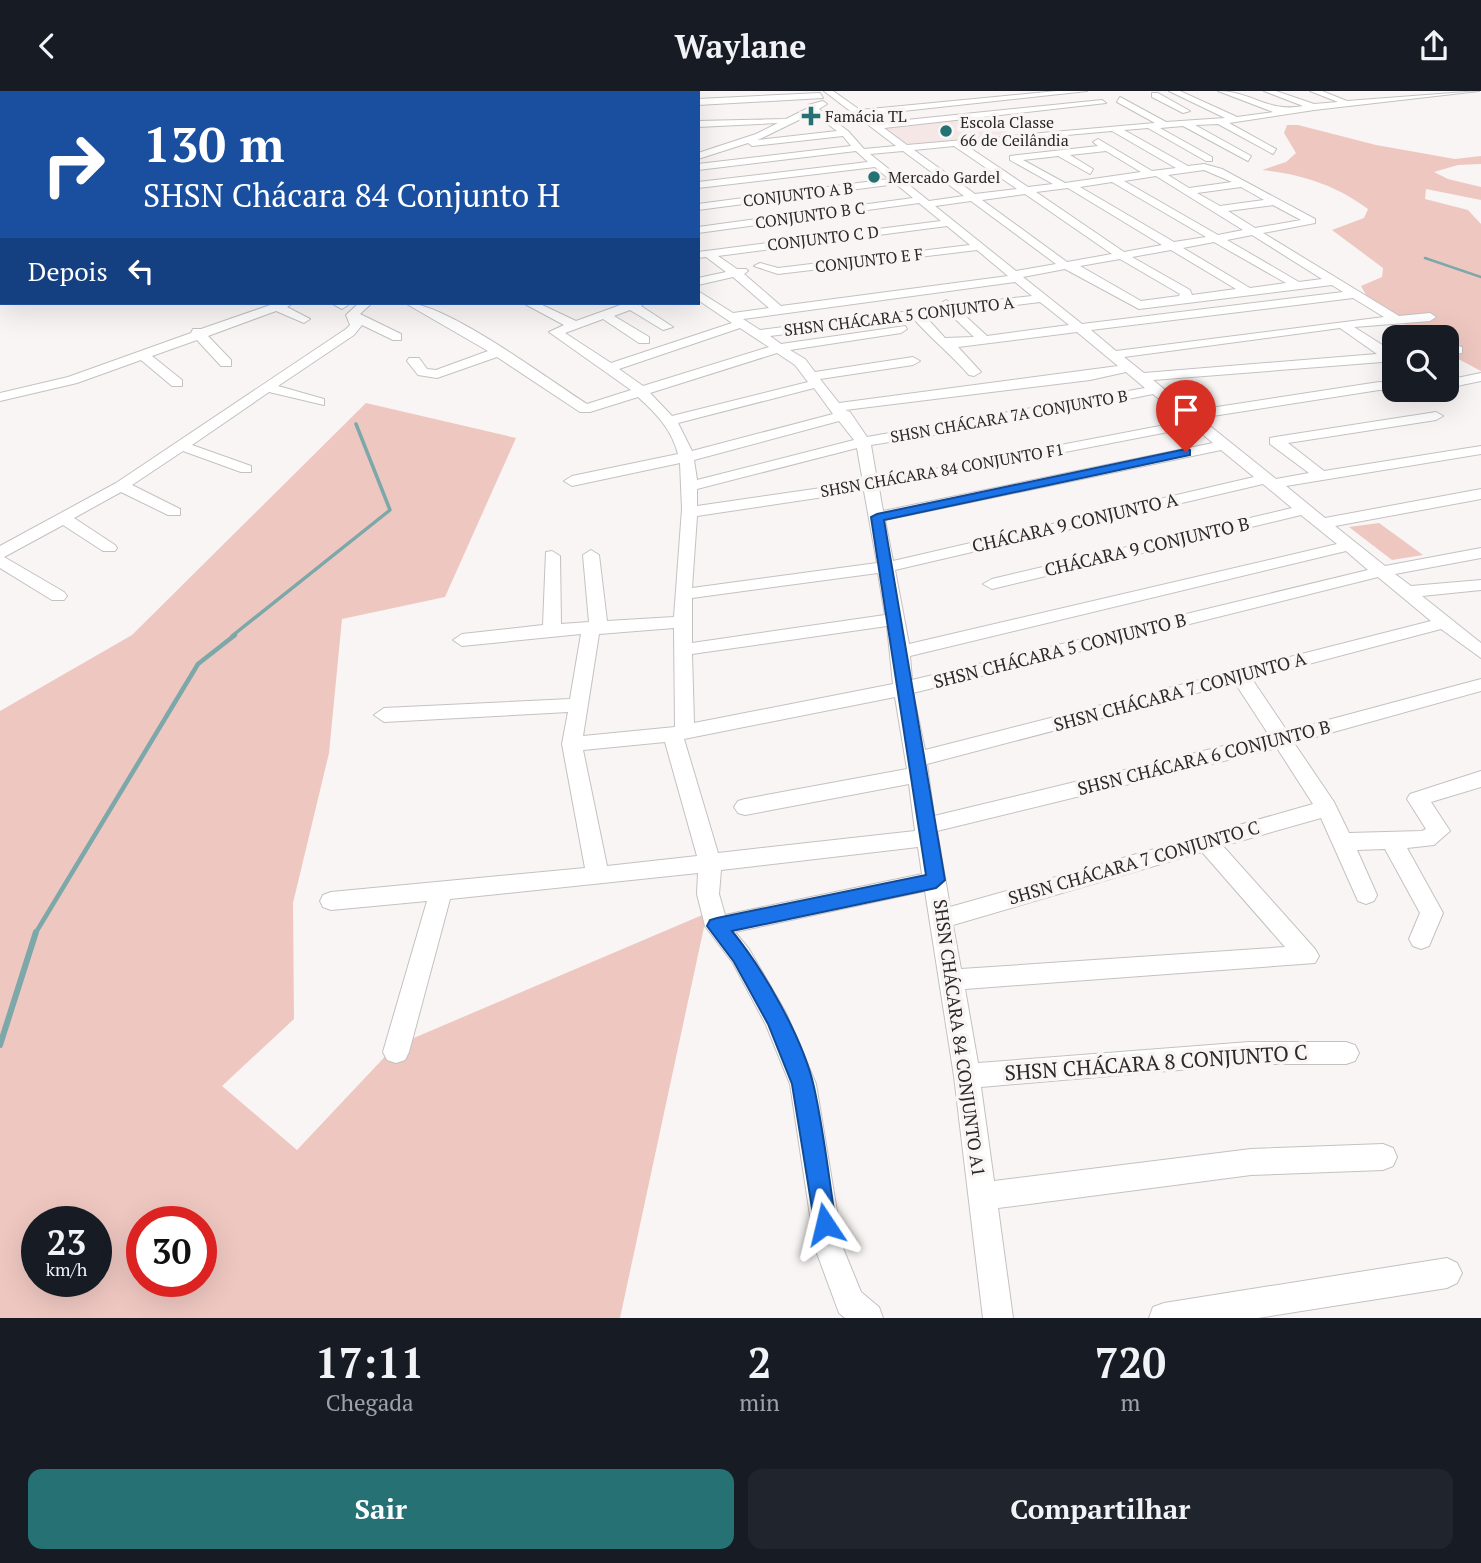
<!DOCTYPE html>
<html lang="pt">
<head>
<meta charset="utf-8">
<style>
	body { margin:0; font-family:"PT Serif",serif; background:#20242c; color:#f1f3f6; height:100vh; display:flex; flex-direction:column; font-size:26px; white-space:nowrap }
	* { box-sizing:border-box; margin:0 }
	p { font-size:23px; color:#9ea1a6 }
	.icon { flex:none; width:38px; height:38px; fill:none; stroke:currentColor; stroke-width:2; stroke-linecap:round; stroke-linejoin:round }
	.map { position:relative; height:1227px; overflow:hidden }
	.drawer { display:flex; flex-direction:column; background:#171b24; flex:1 }
	.drawer>* { flex:none }
	.hud { position:absolute; left:0px; top:0px; width:700px; height:214px; box-shadow:0 7px 28px #0002; background:#1a4fa0; color:#fff; overflow:hidden }
	.fabs { position:absolute; left:1382px; top:234px; display:grid; gap:14px }
	.fabs a { display:grid; place-items:center; width:77px; height:77px; border-radius:14px; background:#171b24; box-shadow:0 7px 28px #0002; font-size:35px }
	.speed { position:absolute; left:21px; top:1115px; display:flex; gap:14px; font-size:35px; font-weight:700; text-align:center }
	.speed>* { display:grid; place-content:center; width:91px; height:91px; border-radius:50%; background:#171b24; box-shadow:0 7px 28px #0002; line-height:1 }
	.speed small { font-size:18px; font-weight:400 }
	.speed .limit { border:10px solid #d22; background:#fff; color:#111 }
	.pin { position:absolute; display:grid; place-items:center; width:60px; height:60px; color:#fff; margin:-72px -30px; border-radius:50% 50% 50% 0; rotate:-45deg; box-shadow:0 0 7px #0007 }
	.pin .icon { rotate:45deg }
	.me { position:absolute; width:77px; margin:-38px; rotate:350deg; stroke-linejoin:round; filter:drop-shadow(0 0 5px #0008) }
	.turn { display:flex; align-items:center; gap:24px; height:147px; padding:0 28px; font-size:32px }
	.turn .icon { width:91px; height:91px; stroke-width:2.5 }
	.turn b { display:block; font-size:49px; line-height:60px }
	.then { display:flex; align-items:center; height:66px; padding:0 28px; background:#0003; gap:14px; font-size:26px }
	.eta { display:flex; justify-content:space-evenly; align-items:center; height:119px; text-align:center }
	.eta b { font-size:42px; font-weight:700; line-height:49px }
	.button { display:flex; gap:14px; margin-top:auto; padding:14px 28px }
	.button a { flex:1; height:80px; border-radius:14px; background:#267173; color:#fff; font-size:28px; font-weight:700; line-height:80px; text-align:center }
	.button a+a { background:#20242c; color:#f1f3f6 }
	header { display:flex; justify-content:space-between; align-items:center; height:91px; padding:0 28px; background:#171b24; font-size:32px; font-weight:700 }
	.map>svg:first-child { display:block }
	.built { fill:#f4e7e5 }
	.green { fill:#efc7c1; fill-rule:evenodd }
	.lines { fill:none; stroke-linecap:round; stroke-linejoin:round }
	.stream-far3 { stroke:#7ca8a9; stroke-width:2.5 }
	.stream-far2 { stroke:#7ca8a9; stroke-width:3.5 }
	.stream-far1 { stroke:#7ca8a9; stroke-width:4.5 }
	.stream { stroke:#7ca8a9; stroke-width:6 }
	.minor-casing { stroke:#c5c1c1; stroke-width:2 }
	.minor { fill:#fff; fill-rule:evenodd }
	.route { fill:#1a73e8; stroke:#114b97; stroke-width:2 }
	.poi-dot { fill:#267173; stroke:#f8f5f4; stroke-width:2.5 }
	.labels { text-anchor:middle; stroke-width:7; stroke-linejoin:round; paint-order:stroke }
	.far-poi-label { font-size:16px; fill:#2a2828; stroke:#f8f5f4; text-anchor:start }
	.far-street-label { font-size:16px; fill:#2a2828; stroke:#f8f5f4 }
	.street-label { font-size:18px; fill:#2a2828; stroke:#f8f5f4 }
	.near-street-label { font-size:21px; fill:#2a2828; stroke:#f8f5f4 }
</style>
</head>
<body>
<header><svg class="icon" aria-label="back" viewBox="0 0 24 24"><path d="M15 5l-7 7 7 7"/></svg>Waylane<svg class="icon" aria-label="share" viewBox="0 0 24 24"><path d="M12 15V3M7 8l5-5 5 5M5 13v7h14v-7"/></svg></header>
<div class="map">
<svg width="1481" height="1227" viewBox="0 0 1481 1227">
	<rect width="100%" height="100%" fill="#f8f5f4"/>
	<path class="built" d="M985,26L1010,43L906,54L883,36Z"/>
	<g class="green">
		<path d="M1287,34H1298L1376,54L1455,68L1481,65V73L1458,74L1434,81L1448,88L1481,96V109L1426,98L1425,108L1468,119L1481,133V280L1447,262V247H1422L1366,204L1361,195L1382,186L1383,177L1332,139L1364,127L1368,118C1336,94 1301,83 1262,79L1286,71L1296,62L1284,42Z"/>
		<path d="M366,312L516,347L445,506L342,528L329,662L293,812L294,928L222,995L297,1059L395,955L707,822L620,1227H0V620L132,544ZM37,1130H96V1190H37ZM142,1130H201V1190H142Z"/>
		<path d="M1379,432L1423,464L1392,469L1349,436Z"/>
	</g>
	<g class="lines">
		<path class="stream-far3" d="M1425,167L1481,186"/>
		<path class="stream-far2" d="M232,545L390,419L356,333"/>
		<path class="stream-far1" d="M35,843L198,573L235,544"/>
		<path class="stream" d="M0,954L36,841"/>
		<defs>
			<g id="minor">
				<path d="M28,0H36L27,2Z"/>
				<path d="M88,0H98L87,2Z"/>
				<path d="M141,0H150L140,2Z"/>
				<path d="M188,0H197L187,2Z"/>
				<path d="M248,0H257L247,2Z"/>
				<path d="M298,0H306L297,2Z"/>
				<path d="M317,0H352L315,2Z"/>
				<path d="M402,0H410L411,2H403Z"/>
				<rect x="425" y="0" width="8" height="2"/>
				<path d="M540,0H584L538,2Z"/>
				<path d="M824,0H833L860,19L1057,0H1087L866,24L877,32L1102,9L1106,12L884,37L907,54L1155,32L1117,11L1120,6L1166,31L1225,27L1169,0H1180L1237,26L1273,21L1218,0C1251,0 1268,22 1303,15L1264,0H1276L1314,13L1338,11L1310,0H1322L1347,10L1479,0L1314,19L1229,32L1276,58L1273,63L1218,33L1195,34L1251,65L1248,70L1183,35L1160,37L1212,66V70H1206L1148,37L1124,39L1188,75L1204,73L1222,78L1315,128V132L1263,142L1399,225L1430,222L1436,226L1430,230L1354,236L1395,262V270L1153,289L1191,320L1379,291L1395,292V299H1398H1379L1200,327L1276,388L1309,382L1270,353V347L1275,346L1436,321L1443,325L1436,329L1288,352L1324,380L1481,355V363L1286,395L1325,427L1481,398V408L1335,435L1385,475L1481,457V467L1395,483L1411,495L1481,489V499L1422,505L1481,552V567L1441,538L1252,588L1287,640L1481,588V600L1294,652L1334,711L1349,742L1422,740L1426,738L1407,708L1410,703L1481,680V696L1431,711L1450,740L1434,754L1407,757L1443,822L1429,855L1421,858L1413,855L1409,848L1420,822L1385,758L1357,759L1377,804L1374,810L1366,813L1358,810L1321,727L1223,755L1315,858L1319,865L1315,872L965,898L978,972L1249,951H1346L1355,954L1359,962L1355,970L1346,973H1249L981,996L994,1090L1251,1058L1383,1053L1393,1057L1397,1066L1393,1075L1383,1079L1251,1084L998,1117L1013,1227H983L954,985L925,800L735,841L749,858L786,922L816,993L843,1157L861,1201L879,1216L883,1227H845L839,1222L815,1157L790,993L766,934L733,872L705,835L697,803L698,782L450,808L409,961L405,969L396,972L387,969L383,961L427,810L331,819L323,816L320,810L323,804L331,801L585,777L562,653L568,621L384,631L374,624L384,617L570,608L581,543L462,555L453,549L462,543L543,534L546,461L552,460L560,465L561,533L589,531L583,464L591,459L599,464L607,530L674,526L682,418L680,372L572,395L564,390L572,385L678,363C672,339 656,322 638,306L590,321H580L497,266L437,287L418,284L407,270L409,267H419L427,278L436,279L488,260L405,212C444,210 549,289 587,313L631,299L549,241L564,234L523,212H538L576,230L626,212H644L641,215L673,236L663,239L630,219L614,225L649,246V252H639L603,228L565,242L611,272L732,232L698,209V200L733,222L769,217L733,186L698,194V187L726,181L706,166L698,167V161L941,130L919,112L698,142V136L913,107L896,93L698,119V113L889,88L875,76L698,97V91L868,71L856,60L698,79V73L851,55L843,45L752,55L748,52L698,68V62L756,43L778,32L698,36V30L786,28L808,17V14L823,10L827,13L819,18L848,40L864,58L896,55ZM813,22L837,40L757,49L762,47ZM1112,40L1176,77L1152,80L1098,48L1093,51L1098,55L1010,65V69L1053,93L1028,96L964,53ZM954,55L1017,98L975,103L914,59ZM903,60L964,105L929,110L870,63ZM1106,60L1141,81L1065,92L1023,69L1058,65L1090,83L1093,78L1070,64ZM1204,79L1232,91L1189,97L1168,84ZM1156,85L1243,139L1218,144L1124,90ZM1112,91L1206,146L1174,151L1080,96ZM1241,96L1264,109L1220,115L1197,102ZM1068,97L1162,154L1124,161L1036,101ZM1025,103L1112,163L1067,171L982,109ZM971,110L1056,173L1016,180L935,115ZM1273,114L1301,129L1255,137L1228,120ZM947,135L970,154L778,177L760,172L754,175L778,183L977,159L1008,185L781,215L744,183L748,180L746,178H737L718,165ZM1252,144L1322,188L1299,191L1227,149ZM1214,151L1286,192L1250,197L1183,157ZM1171,159L1236,198L1192,204L1190,199L1132,166ZM1120,168L1180,203L1179,205L1141,210L1080,175ZM1065,178L1139,218L1332,194L1343,201L1082,233L1023,186ZM1015,191L1032,205L954,214L946,209L940,213L942,216L760,239L743,228ZM1353,207L1384,226L1116,260L1091,239ZM1040,211L1069,234L987,245L961,221ZM949,222L974,246L945,247L925,225ZM913,227C931,248 951,263 969,284L974,285L981,281L958,256L1077,241L1118,275L839,312L820,288L913,274L920,270L913,266L815,281L805,268L790,259L901,242L907,238L905,235L781,253L770,245ZM740,237L769,256L643,295L619,278ZM1340,237L1377,263L1144,282L1124,266ZM777,262L795,274L808,291L672,325L650,302ZM1126,281L1145,297L867,346L850,321L845,319L1090,289ZM814,297L833,323L692,360L678,332ZM1153,303L1186,330L877,389L871,354L1012,331ZM839,330L854,349L697,389L694,369ZM1194,336L1213,352L883,420L879,397ZM857,357L863,391L697,415V398ZM1221,359L1254,386L893,470L885,429ZM1263,393L1292,417L992,488L983,493L992,498L1301,424L1337,453L909,553L895,479ZM864,400L877,472L692,497L697,425ZM1346,460L1368,479L912,589L910,565ZM878,482L885,524L692,552V507ZM1378,486L1431,530L925,659L913,602ZM887,535L893,593L694,632L692,563ZM674,537L675,636L583,645L599,543ZM1235,592L1269,644L934,725L927,673ZM895,606L907,678L745,708L738,710L734,716L738,722L745,724L909,693L915,740L718,762L684,648ZM665,651L697,765L607,775L583,659ZM1277,657L1313,713L950,816L937,740ZM918,756L922,783L725,824L719,803L721,779ZM1202,761L1285,856L961,878L953,834Z"/>
				<path d="M820,2L823,7L698,14V8Z"/>
				<path d="M1152,2H1158L1190,20L1183,22L1152,6Z"/>
				<path d="M2,23V29L0,30V24Z"/>
				<rect x="0" y="41" width="2" height="6"/>
				<path d="M276,212H293L287,216L310,228L304,232L276,220L208,245L231,269V275H221L197,249L152,265L182,289V295H172L141,269L77,292L0,310V302L68,286L191,242L193,238H201Z"/>
				<path d="M331,212H347L348,214L342,218Z"/>
				<path d="M359,212H372L360,223L401,243V249H393L362,234L354,244L278,295L324,308V314L269,301L192,354L251,375V381H241L183,360L132,394L180,418V424H168L121,401L74,427L115,454L117,457L115,460H103L63,434L4,466L64,501L67,505L64,509H52L0,477V455L116,392L346,238L350,234L346,224Z"/>
				<path d="M1457,255L1462,256V262L1447,264V256Z"/>
				<path d="M1481,282V290L1447,297V289Z"/>
				<path d="M1447,1167L1457,1172L1462,1182L1457,1192L1447,1197L1258,1227H1149L1153,1216L1164,1212Z"/>
			</g>
		</defs>
		<use href="#minor" class="minor-casing"/>
		<use href="#minor" class="minor"/>
	</g>
	<path class="route" d="M1186,358L1190,359V364L884,429L945,789L936,797L732,840C763,878 803,947 814,996C824,1041 829,1088 836,1133L833,1142L825,1145L816,1142L792,993L768,933L734,871L707,835L710,829L717,827L926,784L871,426L877,423Z"/>
	<g class="poi-dot">
		<path d="M807.5 14.5h7v7h7v7h-7v7h-7v-7h-7v-7h7z"/>
		<circle cx="946" cy="40" r="7"/>
		<circle cx="874" cy="86" r="7"/>
	</g>
	<g class="labels">
		<g class="far-poi-label">
			<text x="825" y="31">Famácia TL</text>
			<text x="960" y="37">Escola Classe<tspan x="960" dy="18">66 de Ceilândia</tspan></text>
			<text x="888" y="92">Mercado Gardel</text>
		</g>
		<g class="far-street-label">
			<text transform="translate(798 103) rotate(-7)" y="6">CONJUNTO A B</text>
			<text transform="translate(810 124) rotate(-8)" y="6">CONJUNTO B C</text>
			<text transform="translate(823 147) rotate(-7)" y="6">CONJUNTO C D</text>
			<text transform="translate(869 169) rotate(-7)" y="6">CONJUNTO E F</text>
			<text transform="translate(899 225) rotate(-7)" y="6">SHSN CHÁCARA 5 CONJUNTO A</text>
			<text transform="translate(1009 325) rotate(-10)" y="6">SHSN CHÁCARA 7A CONJUNTO B</text>
			<text transform="translate(942 379) rotate(-10)" y="6">SHSN CHÁCARA 84 CONJUNTO F1</text>
		</g>
		<g class="street-label">
			<text transform="translate(1075 432) rotate(-13)" y="6">CHÁCARA 9 CONJUNTO A</text>
			<text transform="translate(1147 456) rotate(-13)" y="6">CHÁCARA 9 CONJUNTO B</text>
			<text transform="translate(1060 560) rotate(-14)" y="6">SHSN CHÁCARA 5 CONJUNTO B</text>
			<text transform="translate(1180 601) rotate(-15)" y="6">SHSN CHÁCARA 7 CONJUNTO A</text>
			<text transform="translate(1204 667) rotate(-14)" y="6">SHSN CHÁCARA 6 CONJUNTO B</text>
			<text transform="translate(1134 772) rotate(-16)" y="6">SHSN CHÁCARA 7 CONJUNTO C</text>
			<text transform="translate(959 947) rotate(82)" y="6">SHSN CHÁCARA 84 CONJUNTO A1</text>
		</g>
		<g class="near-street-label">
			<text transform="translate(1156 972) rotate(-4)" y="7">SHSN CHÁCARA 8 CONJUNTO C</text>
		</g>
	</g>
</svg>
<div class="fabs">
<a><svg class="icon" aria-label="search" viewBox="0 0 24 24"><circle cx="10" cy="10" r="6"/><path d="M15 15l6 6"/></svg></a>
</div>
<div class="speed"><div>23<small>km/h</small></div><div class="limit">30</div></div>
<div class="pin" style="left:1186px;top:361px;background:#d93025"><svg class="icon" aria-label="arrive" viewBox="0 0 24 24"><path d="M6 21V4h12l-3 4 3 4H6"/></svg></div>
<svg class="me" style="left:825px;top:1133px" viewBox="-20 -20 40 40"><path d="M0-17L14 15 0 8-14 15z" fill="#1a73e8" stroke="#fff" stroke-width="4"/></svg>
<div class="hud">
<div class="turn"><svg class="icon" aria-label="right" viewBox="0 0 24 24"><path d="M7 20v-9h11M14 6l5 5-5 5"/></svg><div><b>130 m</b>SHSN Chácara 84 Conjunto H</div></div>
<div class="then">Depois<svg class="icon" aria-label="left" viewBox="0 0 24 24"><path d="M17 20v-9H6M10 6l-5 5 5 5"/></svg></div>
</div>
</div>
<section class="drawer">
<div class="eta">
<div><b>17:11</b><p>Chegada</p></div>
<div><b>2</b><p>min</p></div>
<div><b>720</b><p>m</p></div>
</div>
<div class="button"><a>Sair</a><a>Compartilhar</a></div>
</section>
</body>
</html>
